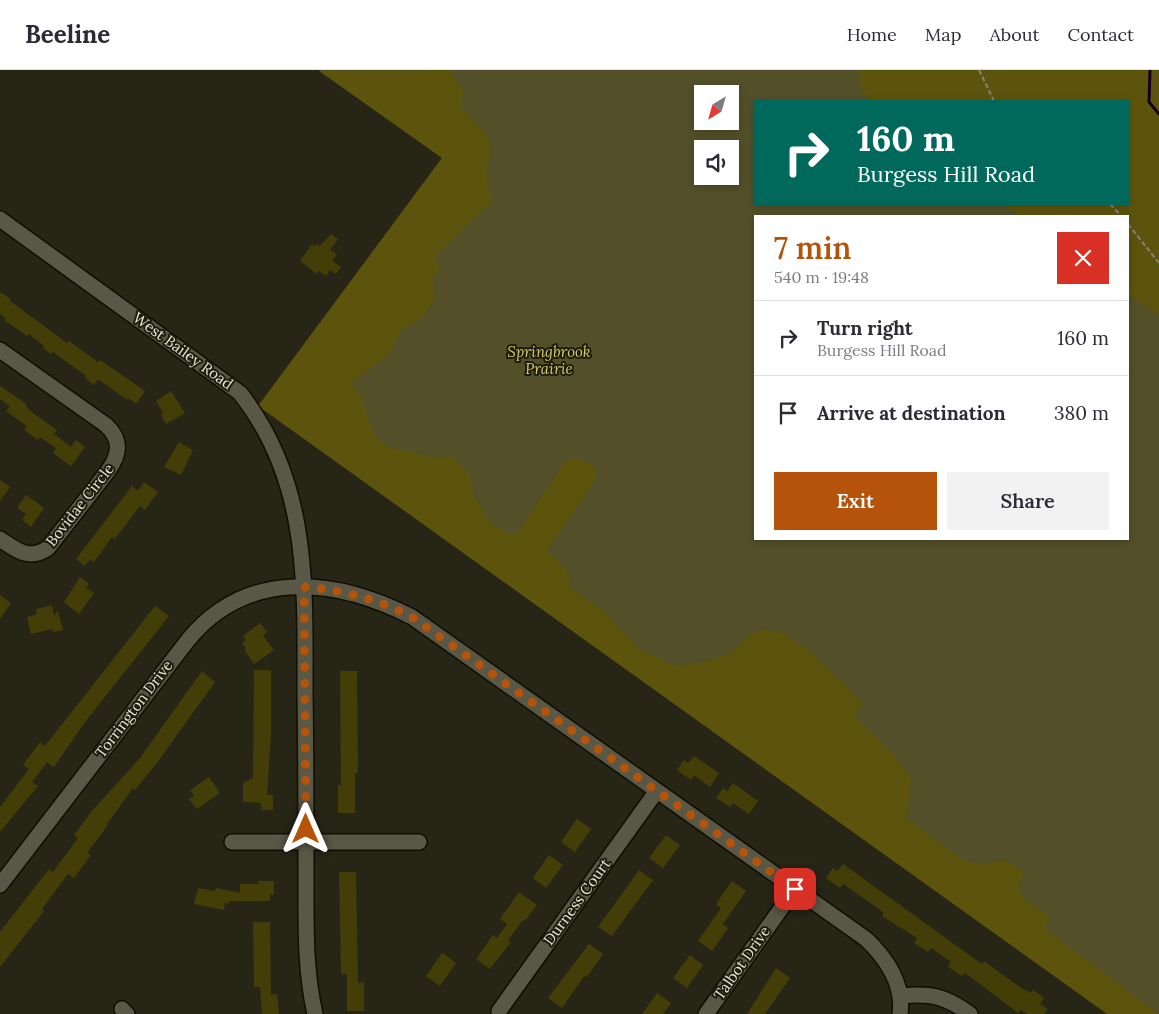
<!DOCTYPE html>
<html lang="en">
<head>
<meta charset="utf-8">
<style>
	body { margin:0; font-family:Lora,serif; background:#f2f2f3; color:#2b2b33; height:100vh; display:flex; flex-direction:column; font-size:19px; white-space:nowrap }
	* { box-sizing:border-box; margin:0 }
	p { font-size:16px; color:#7c7c81 }
	.icon { flex:none; width:28px; height:28px; fill:none; stroke:currentColor; stroke-width:2; stroke-linecap:round; stroke-linejoin:round }
	.map { position:relative; flex:1; overflow:hidden }
	.sheet { position:absolute; left:754px; top:145px; width:375px; height:325px; display:flex; flex-direction:column; background:#fff; border-radius:0px; box-shadow:0 2px 8px #0003 }
	.sheet>* { flex:none }
	.hud { position:absolute; left:754px; top:30px; width:375px; height:105px; border-radius:0px; box-shadow:0 2px 8px #0003; background:#00695c; color:#fff; overflow:hidden }
	.needle { width:32px; rotate:217deg }
	.controls { position:absolute; left:694px; top:15px; display:grid; gap:10px }
	.controls a { display:grid; place-items:center; width:45px; height:45px; border-radius:0px; background:#fff; box-shadow:0 2px 8px #0003; font-size:25px }
	.pin { position:absolute; display:grid; place-items:center; width:42px; height:42px; color:#fff; margin:-21px; border-radius:10px; box-shadow:0 2px 8px #0006 }
	.me { position:absolute; width:55px; margin:-28px; rotate:0deg; stroke-linejoin:round; filter:drop-shadow(0 0 4px #0008) }
	.turn { display:flex; align-items:center; gap:18px; height:105px; padding:0 20px; font-size:22px }
	.turn .icon { width:65px; height:65px; stroke-width:2.5 }
	.turn b { display:block; font-size:35px; line-height:42px }
	.round { display:grid; place-items:center; flex:none; width:52px; height:52px; border-radius:0px; background:#f2f2f3 }
	.head { display:flex; align-items:center; justify-content:space-between; height:85px; padding:0 20px }
	h1 { font-size:30px; font-weight:600; line-height:38px; color:#b45309 }
	.primary-button { display:flex; gap:10px; margin-top:auto; padding:10px 20px }
	.primary-button a { flex:1; height:58px; border-radius:0px; background:#b45309; color:#fff; font-size:20px; font-weight:600; line-height:58px; text-align:center }
	.primary-button a+a { background:#f2f2f3; color:#2b2b33 }
	ul { padding:0; list-style:none }
	li { display:flex; align-items:center; gap:15px; height:75px; padding:0 20px; border-top:1px solid #e1e1e2 }
	li div { flex:1 }
	li b { display:block; font-size:19px }
	li em { font-style:normal }
	header { display:flex; align-items:center; gap:30px; box-sizing:border-box; height:70px; padding:0 25px; background:#fff; border-bottom:1px solid #e1e1e2 }
	header strong { font-size:24px }
	nav { display:flex; gap:28px; margin-inline-start:auto; font-size:18px }
	.map>svg:first-child { display:block }
	.green { fill:#534f28; fill-rule:evenodd }
	.forest { fill:#5c540c }
	.lines { fill:none; stroke-linecap:round; stroke-linejoin:round }
	.stream { stroke:#150025; stroke-width:3 }
	.building { fill:#433e08 }
	.minor-casing { stroke:#100e03; stroke-width:18 }
	.path { stroke:#838275; stroke-width:2; stroke-dasharray:5 2.5; stroke-linecap:butt }
	.minor { stroke:#595847; stroke-width:15 }
	.route { stroke:#b45309; stroke-width:9; stroke-dasharray:0 16.2 }
	.labels { text-anchor:middle; stroke-width:4; stroke-linejoin:round; paint-order:stroke }
	.street-label { font-size:15px; fill:#e5e5db; stroke:#1d1c0d }
	.park-label { font-size:15px; font-style:italic; fill:#d4ca6c; stroke:#1d1c0d }
</style>
</head>
<body>
<header>
<strong>Beeline</strong>
<nav><a>Home</a><a>Map</a><a>About</a><a>Contact</a></nav>
</header>
<div class="map">
<svg width="1159" height="944" viewBox="0 0 1159 944">
	<rect width="100%" height="100%" fill="#272516"/>
	<path class="green" d="M320,0H1159V944L259,336L442,88ZM702,24H730V51H702ZM755,31H1128V134H755ZM702,79H730V106H702ZM755,146H1128V469H755Z"/>
	<g class="forest">
		<path d="M450,0L464,22L461,36L489,68L491,84L486,100L488,119L493,130L434,187L441,199L433,208L435,228L421,249L401,259L390,283L351,313L360,325L374,365L390,378L437,387H452L470,405L473,423L489,451L507,463H518L565,391L579,389L596,398V409L547,481L567,500L571,518L606,543L640,580L675,596L710,591L732,582L748,567L763,559L785,565L808,579L863,633L854,646L892,683L911,708L906,748L964,791L982,794L1007,791L1024,802L1018,816L1022,827L1050,847L1044,858L1159,944H1107L258,336L442,88L319,1Z"/>
		<path d="M859,0H1159V246L1128,224V146H1020L1002,134H1128V31H871L860,17Z"/>
	</g>
	<g class="lines">
		<path class="stream" d="M1150,0L1149,32L1159,44"/>
	</g>
	<g class="building">
		<path d="M331,164L338,169L330,180L337,184L332,191L341,197L336,204L330,200L326,206L319,201L317,204L300,191L312,174L314,177L316,174L320,176Z"/>
		<path d="M0,222L11,229L10,231L67,273L69,271L98,292L100,290L145,321L136,334L128,328L127,330L98,309L94,315L85,308L86,306L53,282L51,284L43,278L44,276L29,264L27,266L4,250L6,248L0,244Z"/>
		<path d="M0,316L25,333L29,340L57,360L54,364L71,377L76,370L85,377L71,396L53,383L56,378L40,367L38,370L24,360L27,356L6,341L10,336L0,329Z"/>
		<path d="M171,321L185,343L166,354L161,345L163,343L156,331Z"/>
		<path d="M179,372L193,380L181,405L164,397Z"/>
		<path d="M0,410L10,417L0,431Z"/>
		<path d="M144,412L158,422L145,440L140,436L115,469L112,467L94,492L90,489L85,496L76,489L132,416L138,421Z"/>
		<path d="M26,425L44,438L31,457L22,450L26,444L17,438Z"/>
		<path d="M80,507L89,514L86,518L94,523L79,544L64,532Z"/>
		<path d="M0,525L11,533L0,549Z"/>
		<path d="M52,535L54,546L58,541L63,560L53,562L52,559L31,564L27,547L37,544L36,539Z"/>
		<path d="M155,536L169,546L85,652L54,697L47,692L32,712L38,716L0,762V737L29,699L23,695L40,672L45,676Z"/>
		<path d="M260,553L267,562L263,566L274,580L254,594L244,579L246,578L242,573L246,570L243,566Z"/>
		<path d="M254,600H271V664L267,725H273V740H261V733L243,732V713L253,708Z"/>
		<path d="M202,601L215,612L157,693L135,720L133,718L107,754L108,755L87,783L91,785L74,808L68,804L42,839L44,841L0,897V862L49,799L53,802L78,768L74,765L91,742L140,688Z"/>
		<path d="M340,601H357L358,703H355V743H338V715H341Z"/>
		<path d="M694,686L719,703L710,717L694,705L691,710L677,700L684,690L688,693Z"/>
		<path d="M209,707L220,723L197,739L189,729L194,726L190,720Z"/>
		<path d="M733,713L758,731L749,744L733,733L730,737L716,728L723,718L727,721Z"/>
		<path d="M577,749L591,759L575,782L561,772Z"/>
		<path d="M666,765L680,775L663,798L649,788Z"/>
		<path d="M549,785L563,795L546,818L533,808Z"/>
		<path d="M843,794L982,894L984,891L1021,918L1031,923L1033,920L1044,928L1040,934L1048,939L1044,944H1027L1021,940L1018,943L965,903L962,906L948,897L951,892L931,878L928,882L914,873L917,868L882,846L884,843L869,832L843,814L840,818L826,808L833,798L837,801Z"/>
		<path d="M639,800L653,810L612,866L598,857Z"/>
		<path d="M339,802H356L358,913L364,912V941H347V904H341Z"/>
		<path d="M258,811H274V825L270,824V831H229V834L225,833L224,840L194,834L198,818L215,821L216,818L240,823V814H258Z"/>
		<path d="M732,811L746,821L723,854L728,858L712,881L698,871L721,838L716,834Z"/>
		<path d="M519,822L537,835L525,851L523,850L508,870L511,872L490,899L476,889L493,865L497,868L507,854L500,849Z"/>
		<path d="M253,852H270L271,925L277,924L279,944H262L260,917H254Z"/>
		<path d="M589,874L603,884L587,907L584,906L562,938L548,928Z"/>
		<path d="M442,883L456,893L440,916L426,906Z"/>
		<path d="M690,885L703,895L687,918L673,908Z"/>
		<path d="M776,898L790,908L765,944H747Z"/>
		<path d="M657,923L671,933L663,944H642Z"/>
	</g>
	<g class="lines">
		<defs>
			<g id="minor">
				<path d="M0,149L240,323C310,412 305,516 305,623C306,686 306,749 306,812C306,857 305,900 315,944"/>
				<path d="M0,280L106,355C122,370 120,384 108,401L48,478C29,491 16,480 0,469"/>
				<path d="M232,772H419"/>
				<path d="M0,815L188,570C247,498 336,508 412,547L866,869C887,889 904,914 900,944"/>
				<path d="M901,926C931,923 945,926 970,944"/>
				<path d="M122,939L127,944"/>
				<path d="M499,941L656,722"/>
				<path d="M706,944L795,819"/>
			</g>
		</defs>
		<use href="#minor" class="minor-casing"/>
		<g class="path">
			<path d="M979,0L994,31"/>
			<path d="M1110,134L1121,146"/>
			<path d="M1128,154L1159,193"/>
		</g>
		<use href="#minor" class="minor"/>
	</g>
	<g class="lines">
		<path class="route" d="M306,759L304,517C342,520 377,529 412,547L795,819"/>
	</g>
	<g class="labels">
		<g class="street-label">
			<text transform="translate(183 281) rotate(36)" y="5">West Bailey Road</text>
			<text transform="translate(80 435) rotate(-52)" y="5">Bovidae Circle</text>
			<text transform="translate(134 639) rotate(-53)" y="5">Torrington Drive</text>
			<text transform="translate(577 832) rotate(-54)" y="5">Durness Court</text>
			<text transform="translate(742 893) rotate(-55)" y="5">Talbot Drive</text>
		</g>
		<g class="park-label">
			<text x="549" y="287">Springbrook<tspan x="549" dy="17">Prairie</tspan></text>
		</g>
	</g>
</svg>
<div class="controls">
<a><svg class="needle" viewBox="-14 -14 28 28"><path d="M0-13l5 13h-10z" fill="#e53935"/><path d="M0 13l5-13h-10z" fill="#7c7c81"/></svg></a>
<a><svg class="icon" aria-label="sound" viewBox="0 0 24 24"><path d="M4 9h4l5-4v14l-5-4H4zM17 9q2 3 0 6"/></svg></a>
</div>
<div class="pin" style="left:795px;top:819px;background:#d93025"><svg class="icon" aria-label="arrive" viewBox="0 0 24 24"><path d="M6 21V4h12l-3 4 3 4H6"/></svg></div>
<svg class="me" style="left:306px;top:759px" viewBox="-20 -20 40 40"><path d="M0-17L14 15 0 8-14 15z" fill="#b45309" stroke="#fff" stroke-width="4"/></svg>
<div class="hud">
<div class="turn"><svg class="icon" aria-label="right" viewBox="0 0 24 24"><path d="M7 20v-9h11M14 6l5 5-5 5"/></svg><div><b>160 m</b>Burgess Hill Road</div></div>
</div>
<section class="sheet">
<div class="head"><div><h1>7 min</h1><p>540 m · 19:48</p></div><a class="round" style="background:#d93025;color:#fff"><svg class="icon" aria-label="close" viewBox="0 0 24 24"><path d="M6 6l12 12M18 6L6 18"/></svg></a></div>
<ul>
<li><svg class="icon" aria-label="right" viewBox="0 0 24 24"><path d="M7 20v-9h11M14 6l5 5-5 5"/></svg><div><b>Turn right</b><p>Burgess Hill Road</p></div><em>160 m</em></li>
<li><svg class="icon" aria-label="arrive" viewBox="0 0 24 24"><path d="M6 21V4h12l-3 4 3 4H6"/></svg><div><b>Arrive at destination</b></div><em>380 m</em></li>
</ul>
<div class="primary-button"><a>Exit</a><a>Share</a></div>
</section>
</div>
</body>
</html>
